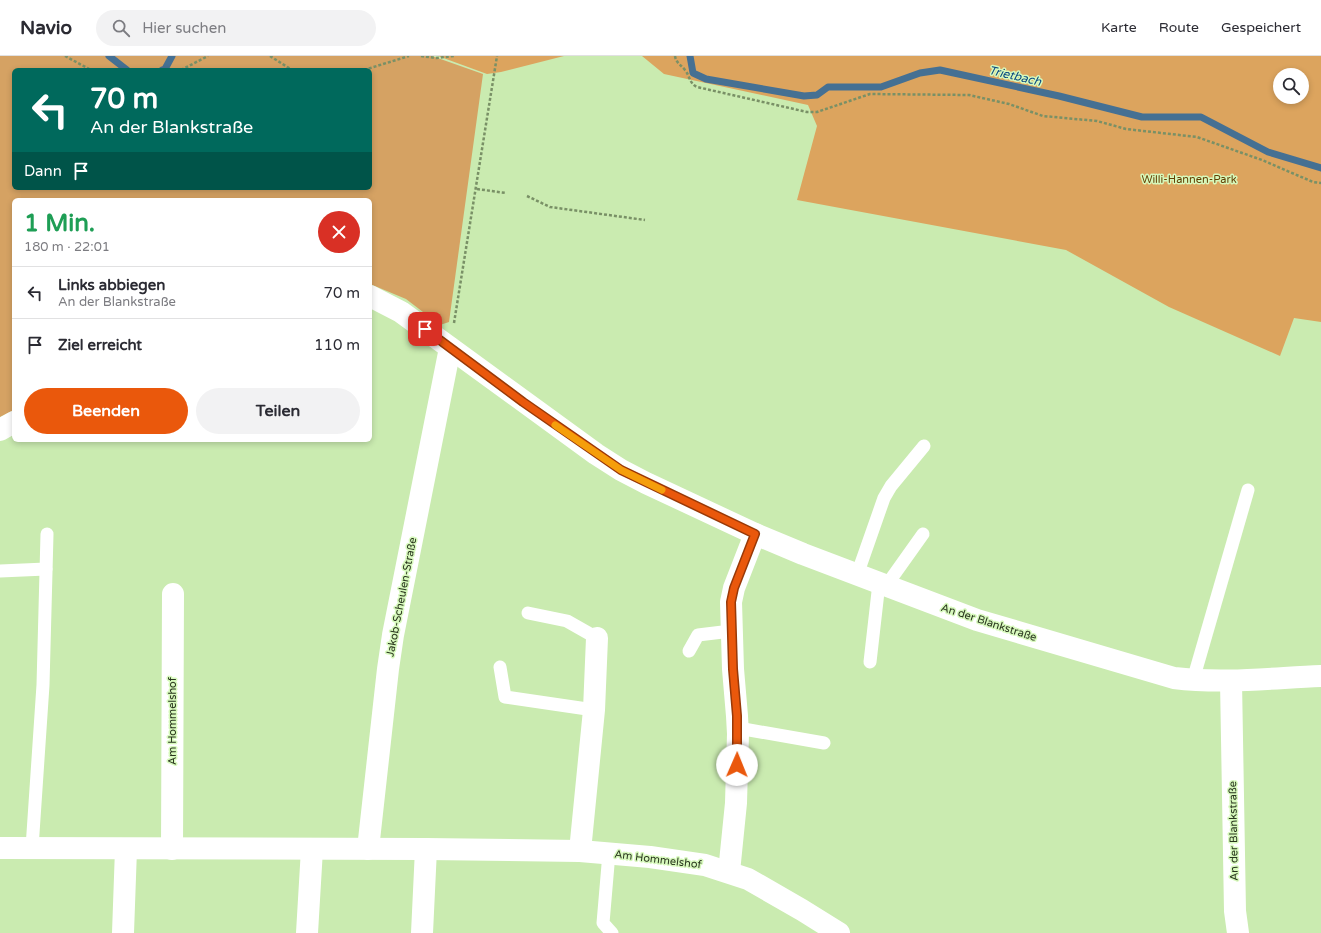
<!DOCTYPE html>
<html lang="de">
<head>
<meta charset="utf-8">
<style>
	body { margin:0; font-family:"Varela Round",sans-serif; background:#f2f2f3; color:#2b2b33; height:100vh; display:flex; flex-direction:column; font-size:15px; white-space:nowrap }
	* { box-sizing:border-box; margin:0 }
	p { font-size:13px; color:#7c7c81 }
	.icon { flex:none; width:22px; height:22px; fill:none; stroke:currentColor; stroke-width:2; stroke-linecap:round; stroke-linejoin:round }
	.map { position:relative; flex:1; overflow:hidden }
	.details { position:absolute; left:12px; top:142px; width:360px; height:244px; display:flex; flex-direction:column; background:#fff; border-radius:6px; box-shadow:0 2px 6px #0003 }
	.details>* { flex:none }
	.banner { position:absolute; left:12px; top:12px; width:360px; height:122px; border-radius:6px; box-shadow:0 2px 6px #0003; background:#00695c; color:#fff; overflow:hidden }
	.controls { position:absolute; left:1273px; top:12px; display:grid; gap:8px }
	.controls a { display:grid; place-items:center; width:36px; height:36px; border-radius:50%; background:#fff; box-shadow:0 2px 6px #0003; font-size:20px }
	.pin { position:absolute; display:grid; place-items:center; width:34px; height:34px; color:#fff; margin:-17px; border-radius:8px; box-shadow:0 2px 6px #0006 }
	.me { position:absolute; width:44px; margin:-22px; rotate:1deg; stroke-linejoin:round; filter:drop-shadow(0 0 3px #0008) }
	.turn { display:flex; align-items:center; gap:14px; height:84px; padding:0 12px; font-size:18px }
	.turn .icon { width:52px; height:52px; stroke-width:2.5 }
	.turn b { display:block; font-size:28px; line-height:34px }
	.then { display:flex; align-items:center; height:38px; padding:0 12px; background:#0003; gap:8px; font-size:15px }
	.round { display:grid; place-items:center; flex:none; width:42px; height:42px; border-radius:21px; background:#f2f2f3 }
	.head { display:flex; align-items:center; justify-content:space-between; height:68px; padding:0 12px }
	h1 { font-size:24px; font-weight:700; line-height:30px; color:#1e9e55 }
	.primary-button { display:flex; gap:8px; margin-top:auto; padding:8px 12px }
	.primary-button a { flex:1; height:46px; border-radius:24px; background:#ea580c; color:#fff; font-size:16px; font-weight:700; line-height:46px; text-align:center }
	.primary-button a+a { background:#f2f2f3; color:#2b2b33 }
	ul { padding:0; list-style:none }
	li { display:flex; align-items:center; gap:12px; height:52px; padding:0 12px; border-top:1px solid #e1e1e2 }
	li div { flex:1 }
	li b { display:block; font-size:15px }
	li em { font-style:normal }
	header { display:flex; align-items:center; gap:24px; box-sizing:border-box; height:56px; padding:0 20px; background:#fff; border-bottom:1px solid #e1e1e2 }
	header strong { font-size:19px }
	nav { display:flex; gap:22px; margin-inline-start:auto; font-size:14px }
	.search { width:280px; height:36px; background:#f2f2f3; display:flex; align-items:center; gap:10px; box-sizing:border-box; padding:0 14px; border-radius:22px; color:#7c7c81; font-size:15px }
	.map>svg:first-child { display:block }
	.green { fill:#d5a263; fill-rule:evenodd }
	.forest { fill:#dca45e; fill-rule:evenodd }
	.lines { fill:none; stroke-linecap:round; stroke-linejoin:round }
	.stream { stroke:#457093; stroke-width:7 }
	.path { stroke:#799066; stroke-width:2.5; stroke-dasharray:3 2; stroke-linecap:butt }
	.lane { stroke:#fff; stroke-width:13 }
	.street { stroke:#fff; stroke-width:22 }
	.route-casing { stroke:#983908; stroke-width:10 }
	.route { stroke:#ea580c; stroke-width:7 }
	.slow { stroke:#f59e0b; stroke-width:7 }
	.labels { text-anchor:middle; stroke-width:3; stroke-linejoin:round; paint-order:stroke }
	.park-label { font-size:11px; fill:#623e02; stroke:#d7f9bc }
	.street-label { font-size:11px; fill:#29361e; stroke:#d7f9bc }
	.water-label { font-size:12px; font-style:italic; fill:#0a4981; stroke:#d7f9bc }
</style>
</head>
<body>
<header>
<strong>Navio</strong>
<div class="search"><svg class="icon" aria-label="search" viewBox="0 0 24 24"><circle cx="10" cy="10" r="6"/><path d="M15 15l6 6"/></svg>Hier suchen</div>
<nav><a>Karte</a><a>Route</a><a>Gespeichert</a></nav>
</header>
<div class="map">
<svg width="1321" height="877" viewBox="0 0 1321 877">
	<rect width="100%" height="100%" fill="#caebb0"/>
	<path class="green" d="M0,0H432L483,18L449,266L440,269L406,243L370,228V144H14V354L0,361ZM14,14H370V132H14Z"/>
	<g class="forest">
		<path d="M438,0H564L501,16L487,18Z"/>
		<path d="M642,0H1321V266L1294,262L1280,300L1169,251L1066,194L797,144L817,70L808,49L664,18ZM1280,19H1302V41H1280Z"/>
	</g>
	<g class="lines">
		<g class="stream">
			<path d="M109,0L127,14"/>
			<path d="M690,0L693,17L706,23L804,40L817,39L828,31H881L920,17L940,14L1059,40L1142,61H1201L1268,96L1321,112"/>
			<path d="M162,14L165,13L172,0"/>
		</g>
		<g class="path">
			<path d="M65,0L91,14"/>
			<path d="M270,0L292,14"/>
			<path d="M421,0L436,2L454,0"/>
			<path d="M675,0C676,7 681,9 685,14C690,20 689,27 697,31L807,56H817L870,38L969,39L1009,48L1043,60L1097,65L1126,73L1197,81L1262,104L1313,126L1321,127"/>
			<path d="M181,14L208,0"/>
			<path d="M364,14L409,0"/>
			<path d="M477,133L506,137"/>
			<path d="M527,140L550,151L645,164"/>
			<path d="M454,267L497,0"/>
		</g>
		<g class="lane">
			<path d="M0,515L46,513"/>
			<path d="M857,519L884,442L891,430L924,390"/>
			<path d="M886,530L923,478"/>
			<path d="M528,557L567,565L597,582"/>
			<path d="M689,595L698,579L731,575"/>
			<path d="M870,606L879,527"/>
			<path d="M500,611L505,641L594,654"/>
			<path d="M1193,624L1248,434"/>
			<path d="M738,672L824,687"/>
			<path d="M32,792L43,629L47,478"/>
			<path d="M609,797L603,867L612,877"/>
		</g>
		<g class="street">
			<path d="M370,240L401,256L596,398L621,414L646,427L755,478L803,498L977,564L1174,622C1223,628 1272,622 1321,620"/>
			<path d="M0,374L14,366"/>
			<path d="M1231,625L1235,855L1238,877"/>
			<path d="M0,792L426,793L580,795L650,801L705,809L748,823L802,854L839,877"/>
			<path d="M172,793L173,538"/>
			<path d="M368,793L388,613L393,579L450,292"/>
			<path d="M580,795L594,654L597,582"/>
			<path d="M729,816L736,747L738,678L737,660L733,613L731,546L734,532L755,478"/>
			<path d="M123,877L126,793"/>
			<path d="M307,877L312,793"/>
			<path d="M422,877L426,793"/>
		</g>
	</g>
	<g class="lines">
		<defs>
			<path id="route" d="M425,273L523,346L621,414L755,478L734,532L731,546L733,613L737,660V709"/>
		</defs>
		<use href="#route" class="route-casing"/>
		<use href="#route" class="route"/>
		<path class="slow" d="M555,369L621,414L662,434"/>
	</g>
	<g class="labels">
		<g class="park-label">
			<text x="1189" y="127">Willi-Hannen-Park</text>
		</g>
		<g class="street-label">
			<text transform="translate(401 541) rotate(-79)" y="4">Jakob-Scheulen-Straße</text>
			<text transform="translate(989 566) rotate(18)" y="4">An der Blankstraße</text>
			<text transform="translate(172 665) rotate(-90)" y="4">Am Hommelshof</text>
			<text transform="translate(1233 775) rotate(-91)" y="4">An der Blankstraße</text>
			<text transform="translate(658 803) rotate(7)" y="4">Am Hommelshof</text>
		</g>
		<g class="water-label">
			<text transform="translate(1015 20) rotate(13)" y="4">Trietbach</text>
		</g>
	</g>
</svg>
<div class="controls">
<a><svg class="icon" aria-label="search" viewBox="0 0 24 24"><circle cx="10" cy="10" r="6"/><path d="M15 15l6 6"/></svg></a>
</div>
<div class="pin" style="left:425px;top:273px;background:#d93025"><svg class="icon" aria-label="arrive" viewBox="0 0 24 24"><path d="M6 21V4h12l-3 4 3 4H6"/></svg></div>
<svg class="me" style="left:737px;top:709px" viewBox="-20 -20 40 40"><circle r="19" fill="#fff"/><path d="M0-13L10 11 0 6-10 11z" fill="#ea580c"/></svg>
<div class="banner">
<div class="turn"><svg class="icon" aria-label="left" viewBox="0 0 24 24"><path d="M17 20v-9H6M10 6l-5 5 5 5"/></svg><div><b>70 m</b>An der Blankstraße</div></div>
<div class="then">Dann<svg class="icon" aria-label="arrive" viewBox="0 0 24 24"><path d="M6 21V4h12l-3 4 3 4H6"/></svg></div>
</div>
<section class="details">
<div class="head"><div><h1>1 Min.</h1><p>180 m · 22:01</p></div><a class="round" style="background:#d93025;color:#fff"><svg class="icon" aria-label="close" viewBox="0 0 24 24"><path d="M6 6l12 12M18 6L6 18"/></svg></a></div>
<ul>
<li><svg class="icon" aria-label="left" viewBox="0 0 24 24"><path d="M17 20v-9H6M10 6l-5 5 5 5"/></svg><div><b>Links abbiegen</b><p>An der Blankstraße</p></div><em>70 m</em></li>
<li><svg class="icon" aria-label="arrive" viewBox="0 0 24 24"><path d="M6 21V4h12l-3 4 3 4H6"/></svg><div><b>Ziel erreicht</b></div><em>110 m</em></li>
</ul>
<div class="primary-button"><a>Beenden</a><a>Teilen</a></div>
</section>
</div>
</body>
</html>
